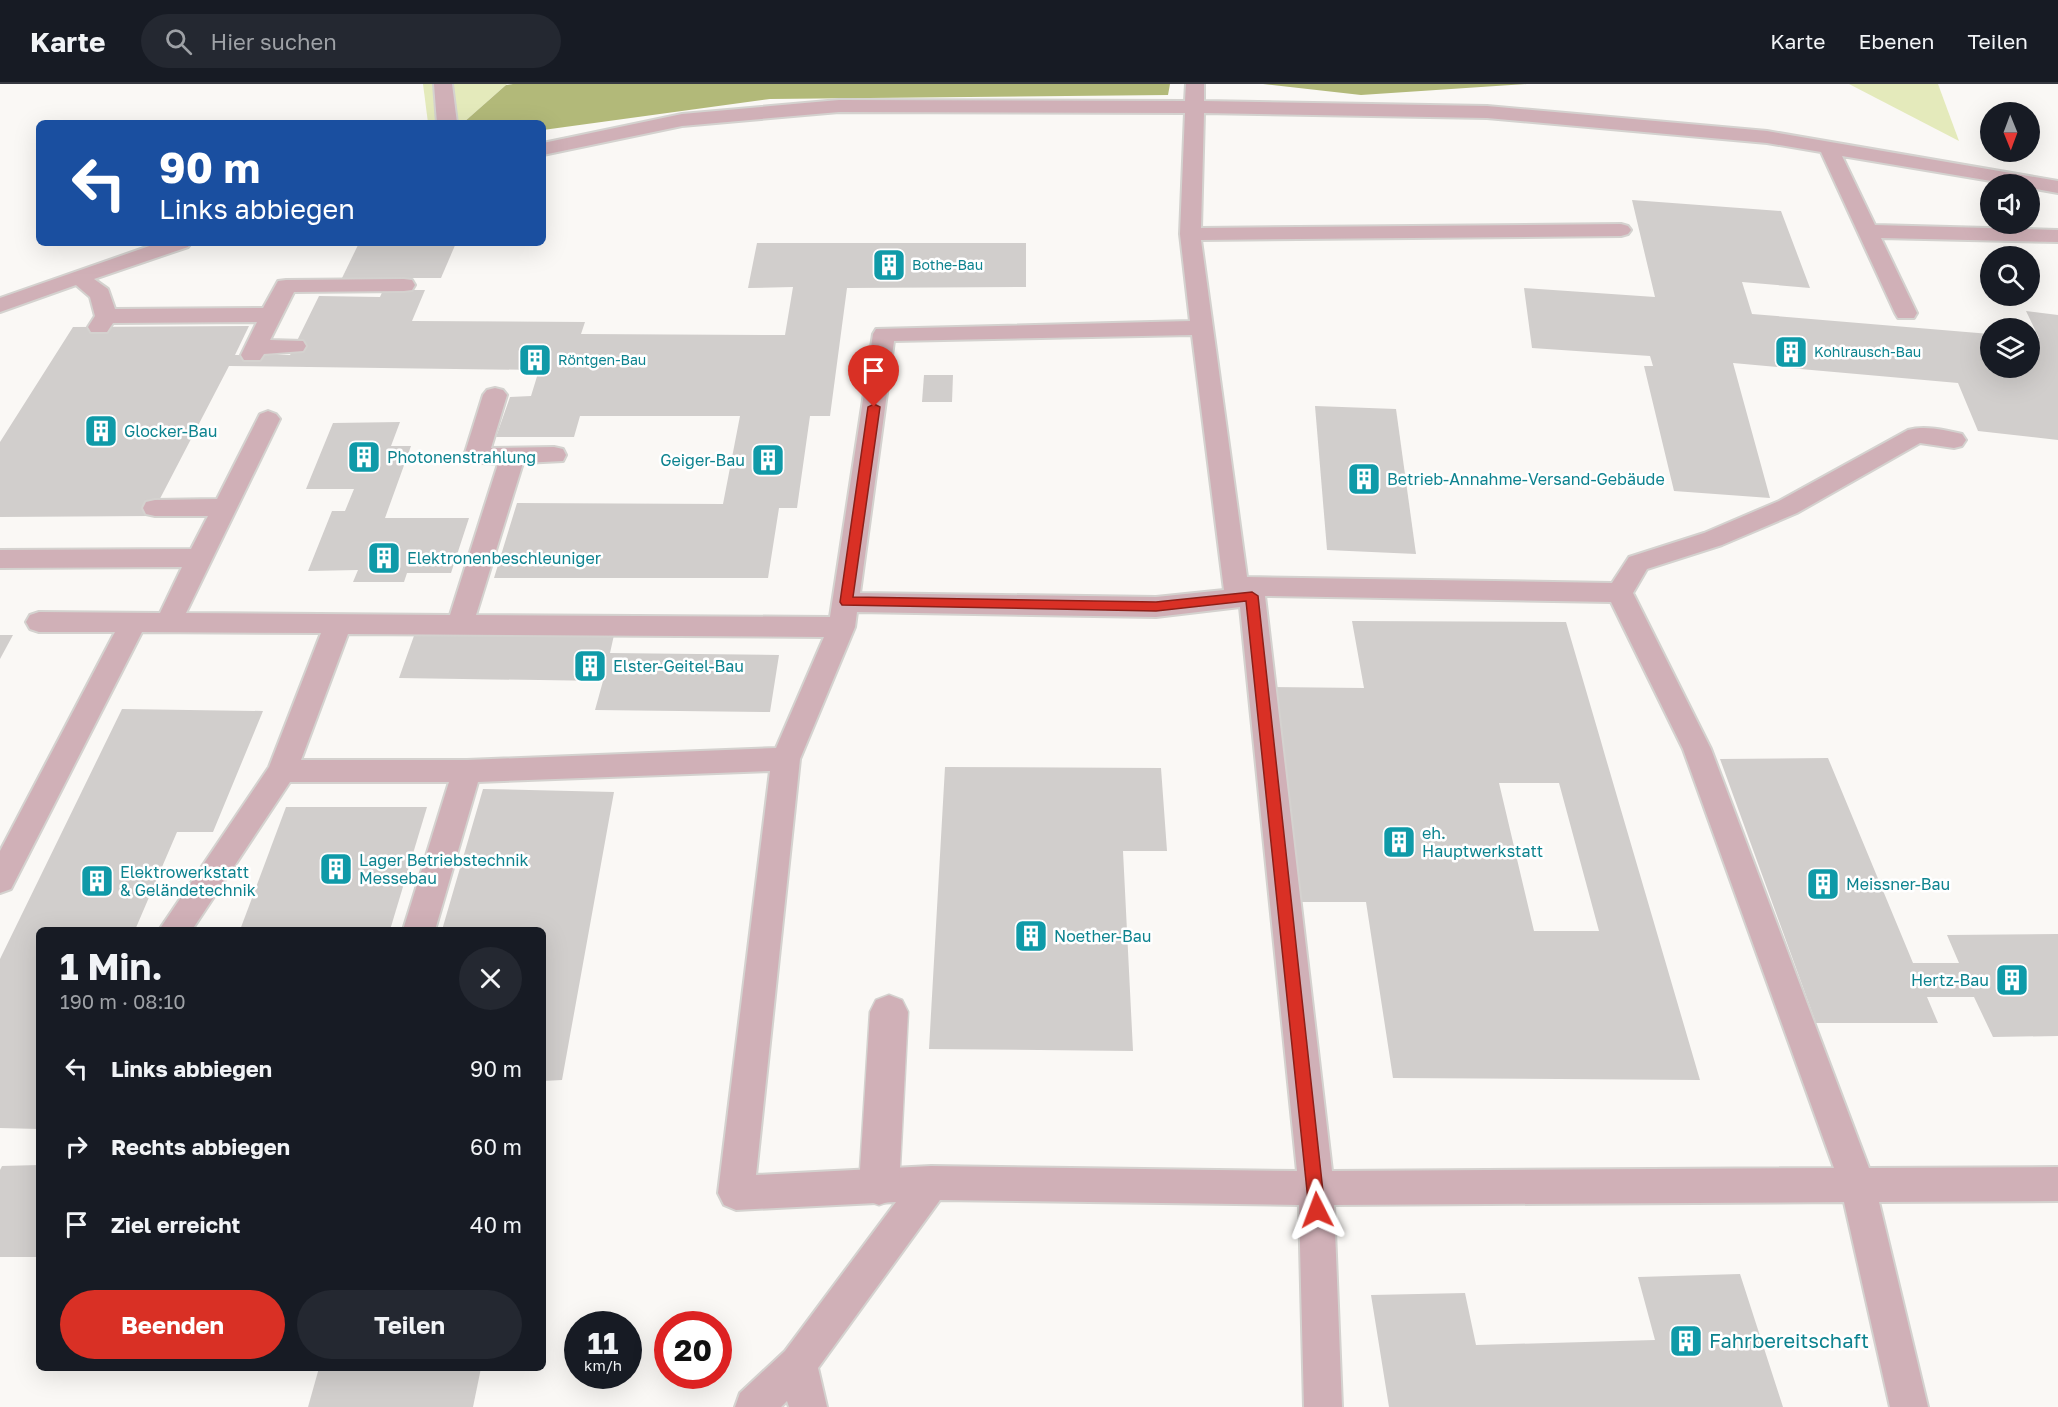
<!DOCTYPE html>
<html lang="de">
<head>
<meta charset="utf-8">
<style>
	body { margin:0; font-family:"Golos Text",sans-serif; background:#242831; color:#f1f3f6; height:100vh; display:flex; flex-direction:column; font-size:22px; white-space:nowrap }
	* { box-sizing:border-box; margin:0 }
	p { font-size:20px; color:#9ea1a6 }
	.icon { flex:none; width:33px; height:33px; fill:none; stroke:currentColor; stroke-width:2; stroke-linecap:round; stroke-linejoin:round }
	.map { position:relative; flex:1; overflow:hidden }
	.sheet { position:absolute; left:36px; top:843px; width:510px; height:444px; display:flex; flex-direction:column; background:#171b24; border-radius:9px; box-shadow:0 6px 24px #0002 }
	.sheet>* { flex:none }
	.top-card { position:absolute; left:36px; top:36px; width:510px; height:126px; border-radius:9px; box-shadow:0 6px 24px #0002; background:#1a4fa0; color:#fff; overflow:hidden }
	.needle { width:39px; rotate:179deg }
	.buttons { position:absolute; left:1980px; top:18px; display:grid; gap:12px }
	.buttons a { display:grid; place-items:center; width:60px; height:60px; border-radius:50%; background:#171b24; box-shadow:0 6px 24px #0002; font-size:30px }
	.speed { position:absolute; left:564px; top:1227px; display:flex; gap:12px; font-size:30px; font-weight:700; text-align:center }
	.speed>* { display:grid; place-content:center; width:78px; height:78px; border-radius:50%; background:#171b24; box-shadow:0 6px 24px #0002; line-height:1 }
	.speed small { font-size:15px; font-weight:400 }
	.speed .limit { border:9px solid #d22; background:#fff; color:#111 }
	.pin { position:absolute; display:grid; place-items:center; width:51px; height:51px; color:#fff; margin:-62px -26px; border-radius:50% 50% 50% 0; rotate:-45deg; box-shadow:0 0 6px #0007 }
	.pin .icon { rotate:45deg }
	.me { position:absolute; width:66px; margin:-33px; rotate:357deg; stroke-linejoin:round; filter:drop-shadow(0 0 4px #0008) }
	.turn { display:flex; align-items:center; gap:21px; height:126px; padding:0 24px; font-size:27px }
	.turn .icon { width:78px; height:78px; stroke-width:2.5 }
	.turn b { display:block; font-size:42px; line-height:51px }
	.round { display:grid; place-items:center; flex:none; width:63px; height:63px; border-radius:32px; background:#242831 }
	.headline { display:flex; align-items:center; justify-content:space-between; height:102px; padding:0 24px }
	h1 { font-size:36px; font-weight:700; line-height:45px }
	.primary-button { display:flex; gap:12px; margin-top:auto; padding:12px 24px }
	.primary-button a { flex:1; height:69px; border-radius:36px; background:#d93025; color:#fff; font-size:24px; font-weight:700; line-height:69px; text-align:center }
	.primary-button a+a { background:#242831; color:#f1f3f6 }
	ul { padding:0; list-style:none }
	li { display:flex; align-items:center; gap:18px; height:78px; padding:0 24px }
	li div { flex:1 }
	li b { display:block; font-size:22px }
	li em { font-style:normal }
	header { display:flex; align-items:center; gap:36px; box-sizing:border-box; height:84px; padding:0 30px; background:#171b24; border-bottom:2px solid #363941 }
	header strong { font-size:28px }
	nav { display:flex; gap:33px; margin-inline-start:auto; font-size:21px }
	.search { width:420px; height:54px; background:#242831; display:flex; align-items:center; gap:15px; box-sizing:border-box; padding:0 21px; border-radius:33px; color:#9ea1a6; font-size:22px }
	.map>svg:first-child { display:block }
	.green { fill:#e4eabb }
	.forest { fill:#b2b979 }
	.building { fill:#d1cecc; fill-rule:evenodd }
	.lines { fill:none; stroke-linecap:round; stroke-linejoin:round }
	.service-casing { stroke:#d4d2cf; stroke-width:4 }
	.minor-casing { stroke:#d4d2cf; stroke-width:3 }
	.service { fill:#d0b0b7; fill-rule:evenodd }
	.minor { fill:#d0b0b7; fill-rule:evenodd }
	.route { fill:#d93025; stroke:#8d1f18; stroke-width:1.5 }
	.labels { text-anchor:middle; stroke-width:5; stroke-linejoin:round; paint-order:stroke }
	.far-culture-label { font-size:14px; fill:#0d838f; stroke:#fff; text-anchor:start }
	.culture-label { font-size:16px; fill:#0d838f; stroke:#fff; text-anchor:start }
	.near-culture-label { font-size:20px; fill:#0d838f; stroke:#fff; text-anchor:start }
</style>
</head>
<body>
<header>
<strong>Karte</strong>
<div class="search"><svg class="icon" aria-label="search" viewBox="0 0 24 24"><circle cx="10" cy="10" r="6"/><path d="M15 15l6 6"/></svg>Hier suchen</div>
<nav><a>Karte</a><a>Ebenen</a><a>Teilen</a></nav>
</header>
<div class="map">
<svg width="2058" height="1323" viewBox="0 0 2058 1323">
	<rect width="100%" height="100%" fill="#faf8f5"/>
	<g class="green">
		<path d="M423,0H507L463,39H428Z"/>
		<path d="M1849,0H1938L1959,57Z"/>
	</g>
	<g class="forest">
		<path d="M513,0H1170L1168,11L770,15L543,46V39H463L506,1Z"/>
		<path d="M1263,0H1527L1361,11Z"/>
	</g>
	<g class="building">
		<path d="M1632,116L1781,127L1810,204L1742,198L1752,230L1990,250V284H2030V253L2039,254L2026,227L2058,231V356L1978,347L1958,299L1733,279L1770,414L1674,407L1644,282H1653L1650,272L1532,264L1524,204L1655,213Z"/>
		<path d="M359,159H456L441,194H342Z"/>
		<path d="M757,159H1026V203L847,204L830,332H810L797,424H779L768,494H494L517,419L723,420L740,332H580L574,353H496L510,313L531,312L539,286L229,282L151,432L0,433V358L73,243L249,242L235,271H290L319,212L380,213L383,206H425L412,237L585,238L581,250L785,251L793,203L748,204Z"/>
		<path d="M924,291H953L952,318H922Z"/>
		<path d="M1315,322L1396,325L1416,470L1327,466Z"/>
		<path d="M400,338L391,362H411L385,434H469L451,489H407L404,498H353L358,486L308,487L332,427H345L354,405H306L333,339Z"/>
		<path d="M1352,537L1566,538L1700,996L1393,994L1366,818H1292L1267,603L1364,604ZM1499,699H1559L1599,847H1534Z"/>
		<path d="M415,549L614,551L610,569L779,571L770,628L595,626L603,597L399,594Z"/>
		<path d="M0,551H13L0,575Z"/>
		<path d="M122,625L263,627L213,748H177L135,846H39V1045L0,1044V875Z"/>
		<path d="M1828,674L1913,879H1959L1947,851L2058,850V952L1993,953L1974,913H1927L1938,939H1816L1720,675Z"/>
		<path d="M945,683L1161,684L1167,767H1123L1133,967L929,965Z"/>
		<path d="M483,705L614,708L562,996L543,997V846H442Z"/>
		<path d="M286,723H427L390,846H240Z"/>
		<path d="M39,1081V1173H0V1086L2,1082Z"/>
		<path d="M1740,1190L1783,1323H1389L1371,1211L1465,1209L1476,1261L1655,1256L1638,1193Z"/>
		<path d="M319,1284H481L473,1323H308Z"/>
	</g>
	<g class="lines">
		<defs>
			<g id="service">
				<path d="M434,0H452L457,39H437Z"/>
				<path d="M1186,0H1204V17L1487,22L1767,47L2058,97V109L2030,104V100H2009L1842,72L1875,141L2058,146V158L1881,154L1917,229L1914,234H1898L1895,229L1821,68L1767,59L1487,34L1204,29L1201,144L1621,140L1628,142L1631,146L1628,150L1621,152L1201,156L1247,493L1612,499L1629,473L1704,449L1779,417L1908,346C1924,341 1946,346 1962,350L1966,356L1962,362L1954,364L1920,359L1797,429L1722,461L1647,485L1633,509L1711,665L1869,1084L2058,1083V1117L1879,1118L1928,1323H1890L1844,1118L1334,1121L1342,1323H1304L1299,1121L940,1116L818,1284L827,1323H789L787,1317L781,1323H735L740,1309L785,1267L896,1118L736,1126L724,1121L718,1109L770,687L478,698L435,846H403L449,698H290L192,846H159L269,683L321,549L142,548L11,805L0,809V767L115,548H39L30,545L26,538L30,531L39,528L160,529L182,483L0,484V466L191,465L208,432H155L146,430L143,424L146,418L155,416L217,415L260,330L268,327L276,330L280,335L186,529L450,531L498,380L467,378L464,372L483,311L487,306L495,304L503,306L507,311L491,364L554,363L563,365L566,371L563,377L523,379L476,531L830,533L873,250L876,245L1190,237L1180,150L1185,29L839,28L682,42L543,71V59L682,30L839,16L1185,17ZM1192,251L1224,506L1156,513L860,509L894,257ZM1265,512L1611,518L1683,665L1834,1084L1332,1087ZM1240,523L1297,1087L931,1082L756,1091L800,675L855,543L857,528L1156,533ZM348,550L824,553L776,664L467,676H301Z"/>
				<path d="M158,159H191L188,163L94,195L108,205L115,225L263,224L278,197L286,196L404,195L412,196L415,201L412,206L404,207L294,208L270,256L303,257L306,262L303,267L264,270L260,276H244L241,271L257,238L113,239L107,248H91L88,243L95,232L90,213L76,201L0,228V214Z"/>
			</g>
			<path id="minor" d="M889,911L902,916L908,928L899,1102L893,1116L879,1121L865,1116L859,1102L870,928L876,916Z"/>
		</defs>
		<use href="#service" class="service-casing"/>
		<use href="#minor" class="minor-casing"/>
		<use href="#service" class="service"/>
		<use href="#minor" class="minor"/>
	</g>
	<path class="route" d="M874,320L880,323L853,513L1156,518L1252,508L1258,512L1325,1126L1323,1132L1317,1134L1311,1132L1309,1126L1246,517L1156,527L842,521L840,518L868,323Z"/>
	<defs>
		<symbol id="building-square" viewBox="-11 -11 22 22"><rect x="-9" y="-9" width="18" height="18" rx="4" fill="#0f9aa8" stroke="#fff"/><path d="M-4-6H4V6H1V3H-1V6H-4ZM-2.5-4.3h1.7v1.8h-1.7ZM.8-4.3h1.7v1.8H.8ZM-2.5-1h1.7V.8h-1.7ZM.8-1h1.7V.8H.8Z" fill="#fff"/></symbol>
	</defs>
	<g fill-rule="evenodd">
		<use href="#building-square" x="870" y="162" width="38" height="38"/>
		<use href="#building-square" x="1772" y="249" width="38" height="38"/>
		<use href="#building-square" x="516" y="257" width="38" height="38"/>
		<use href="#building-square" x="82" y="328" width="38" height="38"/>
		<use href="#building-square" x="345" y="354" width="38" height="38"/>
		<use href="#building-square" x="749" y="357" width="38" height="38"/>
		<use href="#building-square" x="1345" y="376" width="38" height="38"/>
		<use href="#building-square" x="365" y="455" width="38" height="38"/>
		<use href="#building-square" x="571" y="563" width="38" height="38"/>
		<use href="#building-square" x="1380" y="739" width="38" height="38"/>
		<use href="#building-square" x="317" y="766" width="38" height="38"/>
		<use href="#building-square" x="78" y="778" width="38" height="38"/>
		<use href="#building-square" x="1804" y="781" width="38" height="38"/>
		<use href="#building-square" x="1012" y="833" width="38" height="38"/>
		<use href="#building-square" x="1993" y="877" width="38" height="38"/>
		<use href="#building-square" x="1667" y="1238" width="38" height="38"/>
	</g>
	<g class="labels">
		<g class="far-culture-label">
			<text x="912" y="186">Bothe-Bau</text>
			<text x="1814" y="273">Kohlrausch-Bau</text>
			<text x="558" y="281">Röntgen-Bau</text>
		</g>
		<g class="culture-label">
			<text x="124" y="353">Glocker-Bau</text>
			<text x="387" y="379">Photonenstrahlung</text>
			<text x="745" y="382" text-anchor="end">Geiger-Bau</text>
			<text x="1387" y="401">Betrieb-Annahme-Versand-Gebäude</text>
			<text x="407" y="480">Elektronenbeschleuniger</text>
			<text x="613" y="588">Elster-Geitel-Bau</text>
			<text x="1422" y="755">eh.<tspan x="1422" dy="18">Hauptwerkstatt</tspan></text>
			<text x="359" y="782">Lager Betriebstechnik<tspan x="359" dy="18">Messebau</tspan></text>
			<text x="120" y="794">Elektrowerkstatt<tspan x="120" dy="18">&amp; Geländetechnik</tspan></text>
			<text x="1846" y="806">Meissner-Bau</text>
			<text x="1054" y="858">Noether-Bau</text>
			<text x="1989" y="902" text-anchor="end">Hertz-Bau</text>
		</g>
		<g class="near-culture-label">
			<text x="1709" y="1264">Fahrbereitschaft</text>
		</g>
	</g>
</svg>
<div class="buttons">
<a><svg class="needle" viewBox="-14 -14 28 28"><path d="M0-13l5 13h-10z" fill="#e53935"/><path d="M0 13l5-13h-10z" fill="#9ea1a6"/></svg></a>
<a><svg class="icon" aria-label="sound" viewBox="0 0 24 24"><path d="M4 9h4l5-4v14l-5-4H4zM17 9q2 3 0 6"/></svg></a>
<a><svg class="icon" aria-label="search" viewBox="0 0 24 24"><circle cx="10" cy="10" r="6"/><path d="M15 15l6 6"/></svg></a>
<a><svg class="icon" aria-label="layers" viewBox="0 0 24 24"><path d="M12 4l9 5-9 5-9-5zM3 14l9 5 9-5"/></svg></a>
</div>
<div class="speed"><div>11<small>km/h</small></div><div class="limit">20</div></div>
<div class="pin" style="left:874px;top:323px;background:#d93025"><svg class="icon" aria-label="arrive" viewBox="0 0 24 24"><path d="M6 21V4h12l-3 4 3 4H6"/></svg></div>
<svg class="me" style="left:1317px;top:1126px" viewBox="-20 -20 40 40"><path d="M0-17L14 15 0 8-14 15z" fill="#d93025" stroke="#fff" stroke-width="4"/></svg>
<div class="top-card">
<div class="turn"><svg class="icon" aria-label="left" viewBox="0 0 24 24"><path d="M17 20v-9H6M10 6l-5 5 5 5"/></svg><div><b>90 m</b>Links abbiegen</div></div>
</div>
<section class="sheet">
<div class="headline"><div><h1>1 Min.</h1><p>190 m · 08:10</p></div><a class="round"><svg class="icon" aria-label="close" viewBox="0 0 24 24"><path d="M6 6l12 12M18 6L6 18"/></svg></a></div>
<ul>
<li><svg class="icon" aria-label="left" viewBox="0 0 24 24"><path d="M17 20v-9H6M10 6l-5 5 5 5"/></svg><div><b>Links abbiegen</b></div><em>90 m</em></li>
<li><svg class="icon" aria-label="right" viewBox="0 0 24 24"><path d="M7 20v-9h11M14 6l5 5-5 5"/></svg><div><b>Rechts abbiegen</b></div><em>60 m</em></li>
<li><svg class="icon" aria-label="arrive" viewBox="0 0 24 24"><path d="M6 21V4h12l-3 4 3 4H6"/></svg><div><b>Ziel erreicht</b></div><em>40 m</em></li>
</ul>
<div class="primary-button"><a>Beenden</a><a>Teilen</a></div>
</section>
</div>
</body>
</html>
